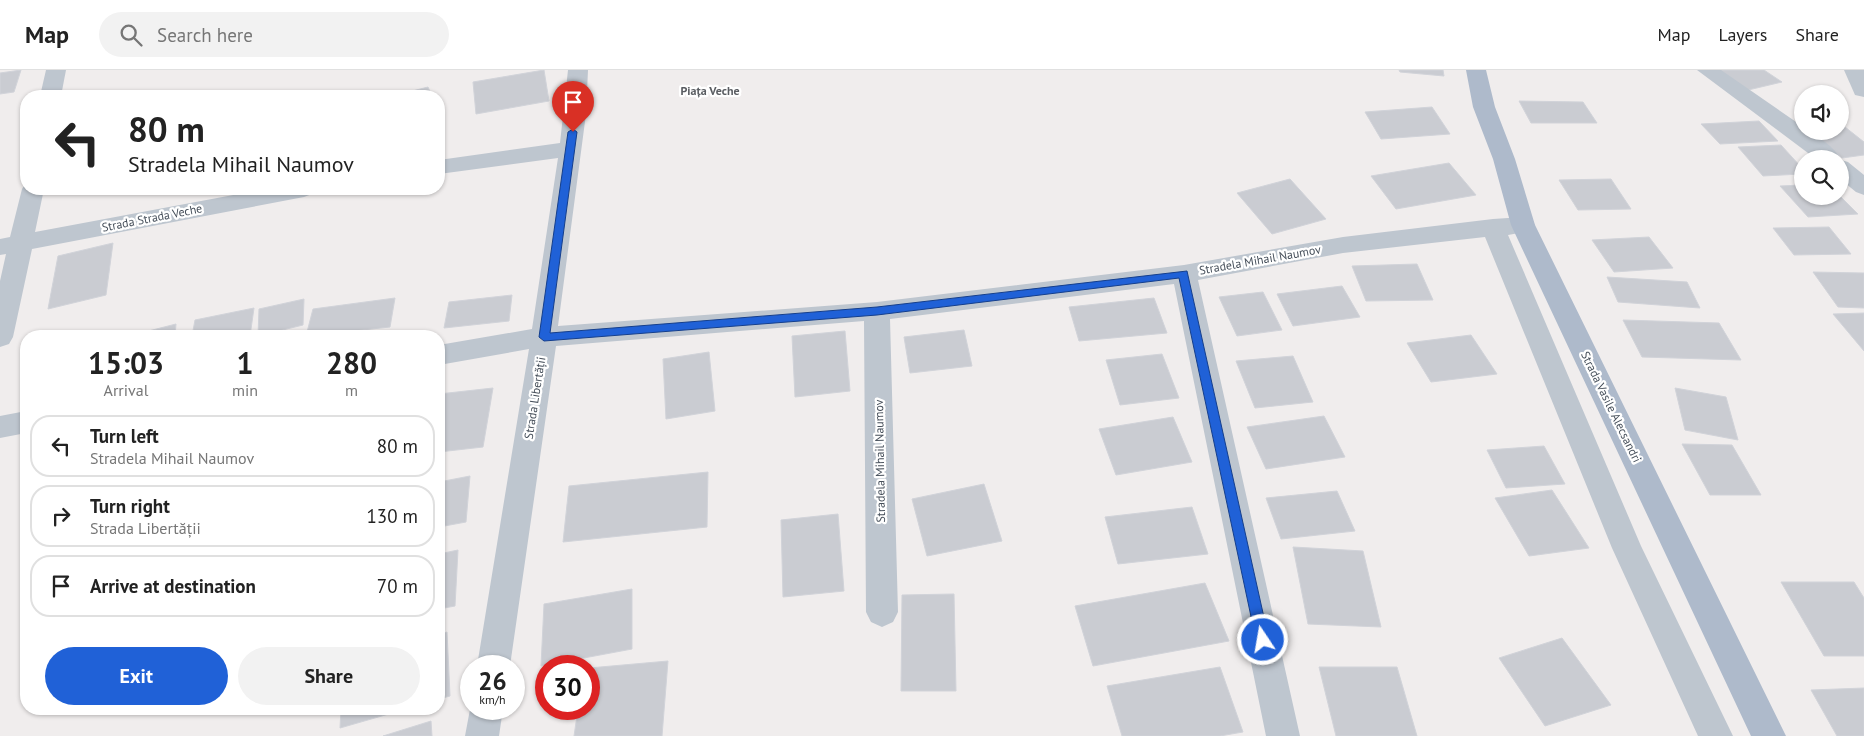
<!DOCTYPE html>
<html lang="en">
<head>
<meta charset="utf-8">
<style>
	body { margin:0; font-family:"PT Sans",sans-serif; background:#f2f2f2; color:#222; height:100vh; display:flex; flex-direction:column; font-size:19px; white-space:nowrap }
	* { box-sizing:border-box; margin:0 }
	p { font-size:16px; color:#767676 }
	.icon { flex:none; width:28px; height:28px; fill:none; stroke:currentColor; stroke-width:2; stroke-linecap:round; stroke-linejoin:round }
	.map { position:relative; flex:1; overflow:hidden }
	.sheet { position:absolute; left:20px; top:260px; width:425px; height:385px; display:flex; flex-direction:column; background:#fff; border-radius:20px; box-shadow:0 1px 4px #0004 }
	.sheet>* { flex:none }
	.banner { position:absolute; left:20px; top:20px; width:425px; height:105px; border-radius:20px; box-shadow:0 1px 4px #0004; background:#fff; color:#222; overflow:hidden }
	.tools { position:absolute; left:1794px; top:15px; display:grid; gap:10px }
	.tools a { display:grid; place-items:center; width:55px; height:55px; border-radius:50%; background:#fff; box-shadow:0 1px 4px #0004; font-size:25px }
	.speed { position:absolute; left:460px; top:585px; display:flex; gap:10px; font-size:25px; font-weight:700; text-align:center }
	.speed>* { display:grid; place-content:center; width:65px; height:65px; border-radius:50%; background:#fff; box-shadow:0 1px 4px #0004; line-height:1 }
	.speed small { font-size:12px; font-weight:400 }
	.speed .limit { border:8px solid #d22; background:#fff; color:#111 }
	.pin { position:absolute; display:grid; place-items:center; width:42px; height:42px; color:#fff; margin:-51px -21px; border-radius:50% 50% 50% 0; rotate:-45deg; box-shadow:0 0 5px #0007 }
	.pin .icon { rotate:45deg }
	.me { position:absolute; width:55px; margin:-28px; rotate:348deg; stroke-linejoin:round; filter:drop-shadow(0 0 4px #0008) }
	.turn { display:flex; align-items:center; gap:18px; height:105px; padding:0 25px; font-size:22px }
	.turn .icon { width:65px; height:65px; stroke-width:2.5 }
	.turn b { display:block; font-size:35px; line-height:42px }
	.eta { display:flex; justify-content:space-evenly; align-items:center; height:85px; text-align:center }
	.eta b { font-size:30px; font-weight:700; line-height:35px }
	.button { display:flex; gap:10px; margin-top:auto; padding:10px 25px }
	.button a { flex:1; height:58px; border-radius:30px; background:#2061d7; color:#fff; font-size:20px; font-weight:700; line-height:58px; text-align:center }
	.button a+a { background:#f2f2f2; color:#222 }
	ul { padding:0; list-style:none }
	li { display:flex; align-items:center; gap:15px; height:62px; margin:0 10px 8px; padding:0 15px; border:2px solid #e0e0e0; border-radius:20px }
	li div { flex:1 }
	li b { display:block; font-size:19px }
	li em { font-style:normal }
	header { display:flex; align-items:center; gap:30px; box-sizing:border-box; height:70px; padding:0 25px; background:#fff; border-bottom:1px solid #e0e0e0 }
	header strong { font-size:24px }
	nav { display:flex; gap:28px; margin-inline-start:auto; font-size:18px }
	.search { width:350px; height:45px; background:#f2f2f2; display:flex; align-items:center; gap:12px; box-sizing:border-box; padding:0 18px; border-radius:28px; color:#767676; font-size:19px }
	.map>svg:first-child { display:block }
	.building { fill:#caccd2; stroke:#d1d3d9 }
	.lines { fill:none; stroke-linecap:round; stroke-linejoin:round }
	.minor { fill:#bec6cf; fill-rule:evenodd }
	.major { fill:#aebacb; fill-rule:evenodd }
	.route { fill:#2061d7; stroke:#153f8c }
	.labels { text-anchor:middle; stroke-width:4.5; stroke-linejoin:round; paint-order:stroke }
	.far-quarter-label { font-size:12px; font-weight:bold; fill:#5a5d62; stroke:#fff }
	.street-label { font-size:12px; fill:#464f5a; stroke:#fff }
</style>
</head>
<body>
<header>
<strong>Map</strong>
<div class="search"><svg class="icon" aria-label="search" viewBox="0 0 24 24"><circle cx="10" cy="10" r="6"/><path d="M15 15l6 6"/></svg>Search here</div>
<nav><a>Map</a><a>Layers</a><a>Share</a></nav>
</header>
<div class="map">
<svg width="1864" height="666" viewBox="0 0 1864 666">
	<rect width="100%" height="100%" fill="#f0eded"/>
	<g class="building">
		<path d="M21,0L14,22L0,24V3Z"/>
		<path d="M544,0L549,31L476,44L473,12Z"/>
		<path d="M1399,0H1443L1444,6L1400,2Z"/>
		<path d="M1716,0H1764L1782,12L1744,21Z"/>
		<path d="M428,17L432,26H393Z"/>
		<path d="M1519,31L1583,32L1597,53H1531Z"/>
		<path d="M1432,37L1450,64L1381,69L1365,42Z"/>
		<path d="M1759,51L1778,71L1720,74L1701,54Z"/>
		<path d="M1840,53L1864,72V85L1842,88L1811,61H1840Z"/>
		<path d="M1781,75L1802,98V104L1763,106L1738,77Z"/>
		<path d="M1449,93L1476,125L1396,139L1371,106Z"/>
		<path d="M1290,109L1326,149L1272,164L1237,123Z"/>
		<path d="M1611,109L1631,139L1578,140L1559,110Z"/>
		<path d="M1802,115V126H1840L1858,144L1808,147L1780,116Z"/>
		<path d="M1829,157L1851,184L1794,185L1773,158Z"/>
		<path d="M1649,167L1673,198L1614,202L1592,170Z"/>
		<path d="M113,173L106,225L48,239L58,186Z"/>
		<path d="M1417,194L1433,230L1366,231L1352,196Z"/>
		<path d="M1813,202L1864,203V238L1838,237Z"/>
		<path d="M1607,207L1687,212L1700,238L1618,232Z"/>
		<path d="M1342,216L1360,247L1293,256L1277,224Z"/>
		<path d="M1263,222L1282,260L1237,266L1219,227Z"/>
		<path d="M512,225L509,251L444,258L449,232Z"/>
		<path d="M395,228L390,257L306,266L313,239Z"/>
		<path d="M1154,228L1167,263L1079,271L1069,237Z"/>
		<path d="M304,229L303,255L258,266L259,239Z"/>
		<path d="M254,238L250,266H192L195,250Z"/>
		<path d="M1864,243V281L1833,244Z"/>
		<path d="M1623,250L1719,253L1741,290L1642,287Z"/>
		<path d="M176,254L175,266H129Z"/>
		<path d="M964,260L972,296L910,303L904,267Z"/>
		<path d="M845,261L850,321L795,327L792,266Z"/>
		<path d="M1471,265L1497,304L1431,312L1407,273Z"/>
		<path d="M709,282L715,341L666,349L663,289Z"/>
		<path d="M1162,284L1179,328L1120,335L1106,290Z"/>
		<path d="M1293,286L1313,332L1255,338L1236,291Z"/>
		<path d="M493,318L483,377L439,382V324Z"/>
		<path d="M1675,318L1726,327L1738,370L1685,360Z"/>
		<path d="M1324,346L1345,387L1266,399L1247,357Z"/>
		<path d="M1173,347L1192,392L1116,405L1099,359Z"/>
		<path d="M1682,374L1732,375L1761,425H1710Z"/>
		<path d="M1544,376L1565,414L1506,418L1487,380Z"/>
		<path d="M708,402L707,457L563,472L569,416Z"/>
		<path d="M470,406L466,452L439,457V412Z"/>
		<path d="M984,414L1002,471L927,486L912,429Z"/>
		<path d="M1552,420L1589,478L1529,486L1495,428Z"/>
		<path d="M1337,421L1355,461L1281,469L1266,428Z"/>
		<path d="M1192,437L1208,484L1118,494L1105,447Z"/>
		<path d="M838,444L844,521L783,527L781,450Z"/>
		<path d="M1293,477L1363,481L1381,557L1308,554Z"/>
		<path d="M458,480L455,536L439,539V484Z"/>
		<path d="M1781,512H1854L1864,528V586H1824Z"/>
		<path d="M1205,513L1229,571L1093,596L1075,536Z"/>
		<path d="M632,519V579L541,596L544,534Z"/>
		<path d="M954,524L956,621H901L902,525Z"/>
		<path d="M447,562L450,626L439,629V565Z"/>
		<path d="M1562,568L1611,635L1545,656L1499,588Z"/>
		<path d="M668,591L662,666H574L578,639H589V598Z"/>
		<path d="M1220,597L1243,662L1220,666H1122L1107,616Z"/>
		<path d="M1319,597H1397L1417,666H1336Z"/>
		<path d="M1864,618V666H1837L1811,620Z"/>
		<path d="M341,639H406L340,658Z"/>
		<path d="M431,651L432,666H383Z"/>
	</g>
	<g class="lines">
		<g class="minor">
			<path d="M46,0H66L61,26H40Z"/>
			<path d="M568,0H588L586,44L558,256L877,232L1184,195L1343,167L1493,149L1523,147L1531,149L1535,155L1531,161L1508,165L1641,476L1733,666H1698L1612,478L1485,167L1343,183L1198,210L1300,666H1266L1174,214L890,249L898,542L893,552L882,557L871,552L866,542L864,251L556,276L510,596H477L529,279L439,295V275L532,259L558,88L439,104V90L560,73Z"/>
			<path d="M1697,0H1721L1802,56V61C1814,61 1837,79 1841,90L1848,92L1864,105V125L1856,122L1840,109V89H1816Z"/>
			<path d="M1844,0H1864V27L1855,25Z"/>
			<path d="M26,113V119H44L35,162L265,119H315L312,124L304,127L32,179L13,267L9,274L0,277V211L6,184L0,185V169L10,167L22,119Z"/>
			<path d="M26,341V363L0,368V346Z"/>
			<path d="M471,634V639H503L499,666H465Z"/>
		</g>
		<path class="major" d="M1466,0H1486L1495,37L1515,89L1535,155L1786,666H1751L1511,155L1493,89L1473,37Z"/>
	</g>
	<path class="route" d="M573,59L577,62L550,263L877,237L1187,201L1269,570L1267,574L1263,576L1258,574L1256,570L1179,208L877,245L544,271L539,267L568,62Z"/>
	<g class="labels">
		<g class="far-quarter-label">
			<text x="710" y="25">Piața Veche</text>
		</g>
		<g class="street-label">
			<text transform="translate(152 148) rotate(-11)" y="4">Strada Strada Veche</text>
			<text transform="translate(1260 190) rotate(-10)" y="4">Stradela Mihail Naumov</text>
			<text transform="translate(535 328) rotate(-81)" y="4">Strada Libertății</text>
			<text transform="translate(1611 337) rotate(64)" y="4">Strada Vasile Alecsandri</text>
			<text transform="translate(880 391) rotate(-91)" y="4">Stradela Mihail Naumov</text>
		</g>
	</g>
</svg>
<div class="tools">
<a><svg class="icon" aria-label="sound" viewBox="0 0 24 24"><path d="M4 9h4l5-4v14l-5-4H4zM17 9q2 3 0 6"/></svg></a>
<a><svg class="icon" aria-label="search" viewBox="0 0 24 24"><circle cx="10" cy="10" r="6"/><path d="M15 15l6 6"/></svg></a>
</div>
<div class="speed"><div>26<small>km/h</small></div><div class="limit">30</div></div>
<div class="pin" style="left:573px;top:62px;background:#d93025"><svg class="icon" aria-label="arrive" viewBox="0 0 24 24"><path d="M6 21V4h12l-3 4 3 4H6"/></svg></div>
<svg class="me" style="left:1263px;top:570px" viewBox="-20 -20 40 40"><circle r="17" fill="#2061d7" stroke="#fff" stroke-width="3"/><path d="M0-11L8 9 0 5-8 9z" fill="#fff"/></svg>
<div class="banner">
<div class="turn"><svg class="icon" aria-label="left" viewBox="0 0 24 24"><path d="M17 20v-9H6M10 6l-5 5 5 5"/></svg><div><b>80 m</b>Stradela Mihail Naumov</div></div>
</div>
<section class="sheet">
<div class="eta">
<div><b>15:03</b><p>Arrival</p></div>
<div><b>1</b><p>min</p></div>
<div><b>280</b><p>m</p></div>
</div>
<ul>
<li><svg class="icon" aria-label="left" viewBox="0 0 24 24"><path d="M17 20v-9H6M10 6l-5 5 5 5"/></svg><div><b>Turn left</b><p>Stradela Mihail Naumov</p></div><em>80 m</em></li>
<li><svg class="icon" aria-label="right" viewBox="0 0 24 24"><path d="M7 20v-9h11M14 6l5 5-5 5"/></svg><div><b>Turn right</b><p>Strada Libertății</p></div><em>130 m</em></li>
<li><svg class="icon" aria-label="arrive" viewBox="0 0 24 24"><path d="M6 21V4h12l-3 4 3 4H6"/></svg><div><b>Arrive at destination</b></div><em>70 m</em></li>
</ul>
<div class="button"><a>Exit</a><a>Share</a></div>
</section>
</div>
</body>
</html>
